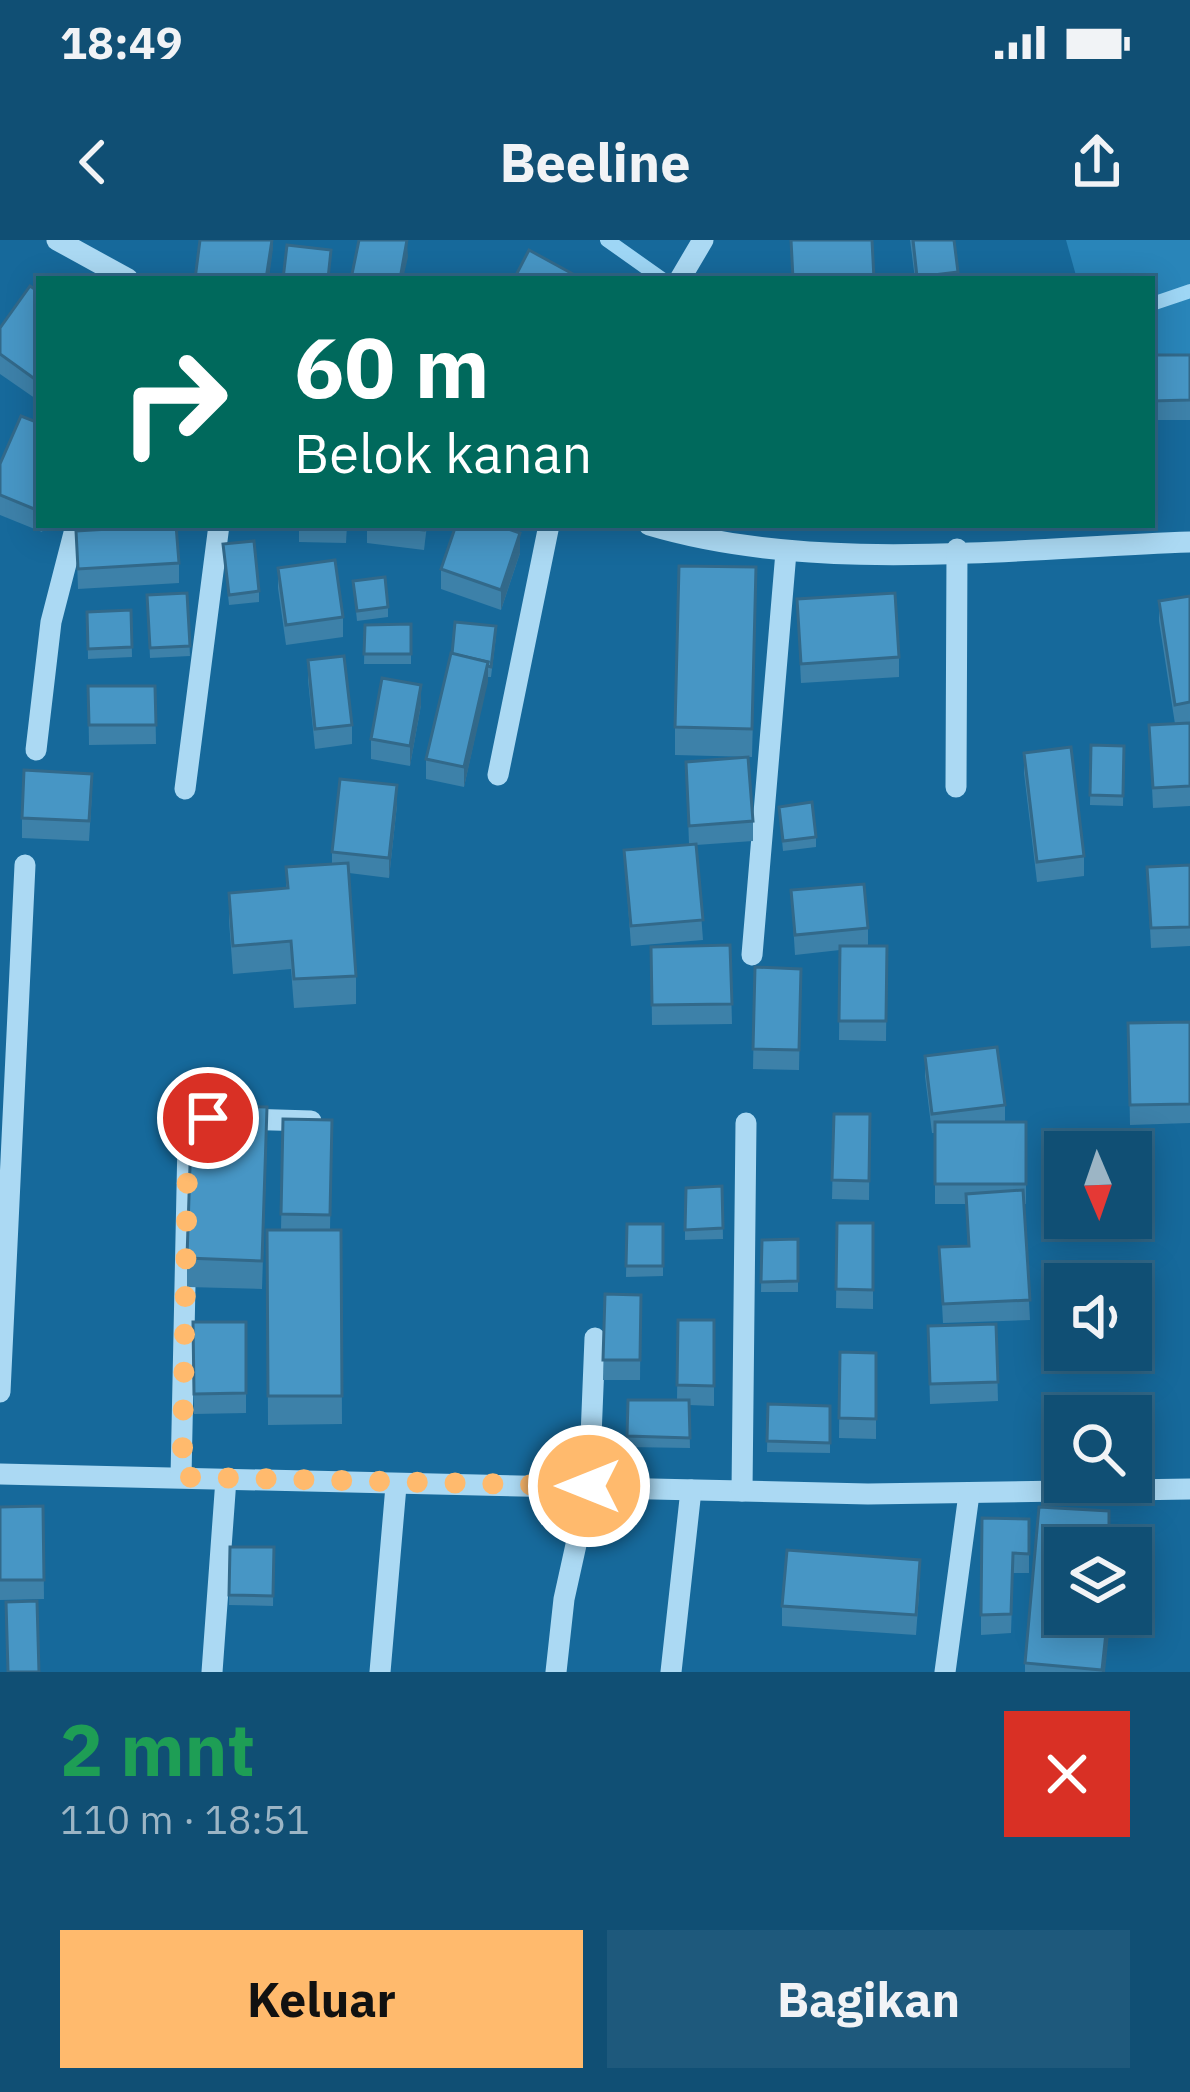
<!DOCTYPE html>
<html lang="id">
<head>
<meta charset="utf-8">
<style>
	body { margin:0; font-family:"IBM Plex Sans",sans-serif; background:#1e597c; color:#f1f3f6; height:100vh; display:flex; flex-direction:column; font-size:45px; white-space:nowrap }
	* { box-sizing:border-box; margin:0 }
	p { font-size:39px; color:#9cb5c5 }
	.icon { flex:none; width:66px; height:66px; fill:none; stroke:currentColor; stroke-width:2; stroke-linecap:round; stroke-linejoin:round }
	.map { position:relative; height:1432px; overflow:hidden }
	.sheet { display:flex; flex-direction:column; background:#104f74; flex:1 }
	.sheet>* { flex:none }
	.banner { position:absolute; left:36px; top:36px; width:1119px; height:252px; border-radius:0px; box-shadow:0 6px 30px #0003,0 0 0 3px #306686; background:#00695c; color:#fff; overflow:hidden }
	.needle { width:78px; rotate:178deg }
	.buttons { position:absolute; left:1044px; top:891px; display:grid; gap:24px }
	.buttons a { display:grid; place-items:center; width:108px; height:108px; border-radius:0px; background:#104f74; box-shadow:0 6px 30px #0003,0 0 0 3px #306686; font-size:60px }
	.pin { position:absolute; display:grid; place-items:center; width:102px; height:102px; color:#fff; margin:-51px; border:6px solid #fff; border-radius:50%; box-shadow:0 3px 12px #0007 }
	.me { position:absolute; width:132px; margin:-66px; rotate:270deg; stroke-linejoin:round; filter:drop-shadow(0 0 9px #0008) }
	.turn { display:flex; align-items:center; gap:42px; height:252px; padding:0 60px; font-size:54px }
	.turn .icon { width:156px; height:156px; stroke-width:2.5 }
	.turn b { display:block; font-size:84px; line-height:102px }
	.round { display:grid; place-items:center; flex:none; width:126px; height:126px; border-radius:0px; background:#1e597c }
	.headline { display:flex; align-items:center; justify-content:space-between; height:204px; padding:0 60px }
	h1 { font-size:72px; font-weight:700; line-height:90px; color:#1e9e55 }
	.action { display:flex; gap:24px; margin-top:auto; padding:24px 60px }
	.action a { flex:1; height:138px; border-radius:0px; background:#ffba6d; color:#111; font-size:48px; font-weight:700; line-height:138px; text-align:center }
	.action a+a { background:#1e597c; color:#f1f3f6 }
	.status { display:flex; justify-content:space-between; align-items:center; height:84px; padding:0 60px; background:#104f74; direction:ltr }
	.status svg { height:33px; fill:currentColor }
	header { display:flex; justify-content:space-between; align-items:center; height:156px; padding:0 60px; background:#104f74; font-size:54px; font-weight:700 }
	.map>svg:first-child { display:block }
	.green { fill:#2985b9 }
	.lines { fill:none; stroke-linecap:round; stroke-linejoin:round }
	.stream { stroke:#9ed6f5; stroke-width:14 }
	.minor { stroke:#abd9f3; stroke-width:21 }
	.wall { fill:#3d81a9 }
	.shaded-wall { fill:#32698a }
	.building { fill:#4796c5; stroke:#32698a; stroke-width:3 }
	.route { stroke:#ffba6d; stroke-width:21; stroke-dasharray:0 37.8 }
</style>
</head>
<body>
<div class="status"><b>18:49</b><svg viewBox="0 0 49 12"><path d="M0 12V9h3v3zM5 12V6h3v6zM10 12V3h3v9zM15 12V0h3v12zM26 1h20v11H26zM47 4h2v5h-2z"/></svg></div>
<header><svg class="icon" aria-label="back" viewBox="0 0 24 24"><path d="M15 5l-7 7 7 7"/></svg>Beeline<svg class="icon" aria-label="share" viewBox="0 0 24 24"><path d="M12 15V3M7 8l5-5 5 5M5 13v7h14v-7"/></svg></header>
<div class="map">
<svg width="1190" height="1432" viewBox="0 0 1190 1432">
	<rect width="100%" height="100%" fill="#16699b"/>
	<path class="green" d="M1066,0H1190V124L1152,126V39H1077Z"/>
	<g class="lines">
		<g class="stream">
			<path d="M607,0L662,39"/>
			<path d="M1152,64L1190,51"/>
		</g>
		<g class="minor">
			<path d="M57,0L128,39"/>
			<path d="M680,39L703,0"/>
			<path d="M649,285C816,335 1016,308 1190,302"/>
			<path d="M36,510L51,382L76,285"/>
			<path d="M498,535L549,285"/>
			<path d="M956,547L957,309"/>
			<path d="M185,549L219,285"/>
			<path d="M752,715L786,312"/>
			<path d="M241,879L311,881"/>
			<path d="M0,1152L25,625"/>
			<path d="M0,1234L868,1254L1190,1249"/>
			<path d="M181,1237L188,901L192,886L209,877"/>
			<path d="M742,1251L746,883"/>
			<path d="M212,1432L226,1239"/>
			<path d="M380,1432L396,1246"/>
			<path d="M556,1432L564,1359L589,1246L595,1098"/>
			<path d="M671,1432L691,1250"/>
			<path d="M945,1432L969,1254"/>
		</g>
	</g>
	<g class="wall">
		<path d="M910,0H954L958,39H915Z"/>
		<path d="M39,52V161L0,134V88Z"/>
		<rect x="1152" y="115" width="38" height="65"/>
		<path d="M39,183V285H45L42,292L0,275V224Z"/>
		<path d="M299,285H347L346,303L299,302Z"/>
		<path d="M367,285H427L424,310L367,303Z"/>
		<path d="M76,291L179,323V343L78,349Z"/>
		<path d="M223,304L259,351V362L229,365Z"/>
		<path d="M520,313L501,370L441,349V329Z"/>
		<path d="M278,328L343,377V397L286,405L278,348Z"/>
		<path d="M353,341L388,367V377L357,381Z"/>
		<path d="M187,353L190,416L150,418L147,355Z"/>
		<path d="M756,356L752,517L675,515V487Z"/>
		<path d="M1190,356V566L1153,568L1149,485L1175,484L1159,381V361Z"/>
		<path d="M797,359L899,417V437L801,443Z"/>
		<path d="M131,370L132,417L88,419L87,372Z"/>
		<path d="M411,384V424H364L365,385Z"/>
		<path d="M496,396L491,437H488L464,547L426,539V519Z"/>
		<path d="M308,420L352,485V504L315,509L308,440Z"/>
		<path d="M88,446H155L156,504L89,505Z"/>
		<path d="M421,465L410,526L371,519V499Z"/>
		<path d="M1091,505L1124,506L1123,566L1090,565Z"/>
		<path d="M1024,513L1084,616V636L1037,642L1024,533Z"/>
		<path d="M686,522L753,581V601L696,605L703,700L631,706L624,610L689,604Z"/>
		<path d="M92,553L89,601L22,598V578Z"/>
		<path d="M397,565L389,638L349,633L356,736V764L294,768L291,729L233,734L229,681V653L286,648V627L332,624V612Z"/>
		<path d="M779,567L816,597V607L783,611Z"/>
		<path d="M1190,625V706L1151,708L1147,627Z"/>
		<path d="M791,650L868,688V706H887L886,801L839,800L840,710L795,715Z"/>
		<path d="M730,705L732,784L652,785L651,707Z"/>
		<path d="M755,727L801,729L799,830L753,829Z"/>
		<path d="M1190,782V883L1130,885L1128,783Z"/>
		<path d="M925,816L1005,865V882H1026V964H1024L1030,1080L943,1083L939,1007L968,1006L966,964H935V893H932L925,836Z"/>
		<path d="M834,874H870L869,960L832,959Z"/>
		<path d="M283,879L332,880L330,990H341L342,1184L268,1185L267,990H281Z"/>
		<path d="M267,896L262,1049L187,1047V1018Z"/>
		<path d="M722,946L723,999L685,1000V990Z"/>
		<path d="M837,983H873V1069L836,1068Z"/>
		<path d="M627,984H663V1036L626,1037Z"/>
		<path d="M798,999V1052H761L762,1000Z"/>
		<path d="M605,1054L641,1055L640,1140H603Z"/>
		<path d="M678,1080H714V1166L689,1165L690,1208L627,1207L628,1160H677Z"/>
		<path d="M193,1082H246V1173L194,1174Z"/>
		<path d="M996,1084L998,1161L930,1164L928,1086Z"/>
		<path d="M840,1112L876,1113V1199L839,1198Z"/>
		<path d="M768,1164L830,1166V1213L767,1212Z"/>
		<path d="M43,1266L44,1359L0,1360V1267Z"/>
		<path d="M1029,1279V1333H1013L1011,1393L981,1395V1375Z"/>
		<path d="M230,1307H274L273,1366L229,1365Z"/>
		<path d="M1065,1308L1105,1432H1025V1423Z"/>
		<path d="M920,1340L916,1395L782,1386V1366Z"/>
	</g>
	<g class="shaded-wall">
		<path d="M272,0H273V9L269,39H266Z"/>
		<path d="M407,0L408,17L403,39H400Z"/>
		<path d="M520,293V313L501,370V350Z"/>
		<path d="M488,422V442L464,547V527Z"/>
		<path d="M421,445V465L410,526V506Z"/>
		<path d="M397,545V565L389,638V618Z"/>
		<path d="M1108,1374H1111L1105,1432H1102Z"/>
	</g>
	<g class="building">
		<path d="M200,0H272L266,39H195Z"/>
		<path d="M359,0H407L400,39H351Z"/>
		<path d="M791,0H872L874,39H793Z"/>
		<path d="M913,0H954L958,32L917,37Z"/>
		<path d="M287,5L331,10L328,39H283Z"/>
		<path d="M529,10L582,39H514Z"/>
		<path d="M30,46L39,52V142L0,114V88Z"/>
		<path d="M1152,115H1190V160L1152,161Z"/>
		<path d="M21,176L39,183V271L0,255V224Z"/>
		<path d="M176,285L179,323L78,329L76,291Z"/>
		<path d="M382,285H424V290Z"/>
		<path d="M456,285H496L520,293L501,350L441,329Z"/>
		<path d="M254,301L259,351L229,355L223,304Z"/>
		<path d="M335,320L343,377L286,385L278,328Z"/>
		<path d="M679,326L756,327L752,489L675,487Z"/>
		<path d="M385,337L388,367L357,371L353,341Z"/>
		<path d="M187,353L190,406L150,408L147,355Z"/>
		<path d="M895,353L899,417L801,424L797,359Z"/>
		<path d="M1190,356V462L1175,465L1159,361Z"/>
		<path d="M131,370L132,407L88,409L87,372Z"/>
		<path d="M455,382L496,386L491,427L487,426L488,422L452,414Z"/>
		<path d="M411,384V414H364L365,385Z"/>
		<path d="M451,413L488,422L464,527L426,519Z"/>
		<path d="M344,416L352,485L315,489L308,420Z"/>
		<path d="M382,438L421,445L410,506L371,499Z"/>
		<path d="M88,446H155L156,485H89Z"/>
		<path d="M1190,483V546L1153,548L1149,485Z"/>
		<path d="M1091,505L1124,506L1123,556L1090,555Z"/>
		<path d="M1071,507L1084,616L1037,622L1024,513Z"/>
		<path d="M748,517L753,581L689,586L686,522Z"/>
		<path d="M24,530L92,534L89,581L22,578Z"/>
		<path d="M340,539L397,545L389,618L332,612Z"/>
		<path d="M812,562L816,597L783,601L779,567Z"/>
		<path d="M696,604L703,680L631,686L624,610Z"/>
		<path d="M348,623L356,736L294,739L291,701L233,706L229,653L288,648L286,627Z"/>
		<path d="M1190,625V687L1151,688L1147,627Z"/>
		<path d="M864,644L868,688L795,695L791,650Z"/>
		<path d="M730,705L732,764L652,765L651,707Z"/>
		<path d="M840,706H887L886,781H839Z"/>
		<path d="M755,727L801,729L799,810L753,809Z"/>
		<path d="M1190,782V864L1130,865L1128,783Z"/>
		<path d="M997,807L1005,865L932,874L925,816Z"/>
		<path d="M192,865L267,867L262,1021L187,1018Z"/>
		<path d="M834,874H870L869,941L832,940Z"/>
		<path d="M283,879L332,880L330,975L281,974Z"/>
		<rect x="935" y="882" width="91" height="62"/>
		<path d="M722,946L723,988L685,990L686,948Z"/>
		<path d="M1023,950L1030,1060L943,1064L939,1007L969,1006L966,954Z"/>
		<path d="M837,983H873V1050L836,1049Z"/>
		<path d="M627,984H663V1026H626Z"/>
		<path d="M267,990H341L342,1156H268Z"/>
		<path d="M798,999V1041L761,1042L762,1000Z"/>
		<path d="M605,1054L641,1055L640,1120H603Z"/>
		<path d="M678,1080H714V1146L677,1145Z"/>
		<path d="M193,1082H246V1153L194,1154Z"/>
		<path d="M996,1084L998,1142L930,1144L928,1086Z"/>
		<path d="M840,1112L876,1113V1179L839,1178Z"/>
		<path d="M628,1160H689L690,1198L627,1196Z"/>
		<path d="M768,1164L830,1166V1203L767,1201Z"/>
		<path d="M43,1266L44,1340H0V1267Z"/>
		<path d="M1039,1267L1109,1271V1308H1065V1374H1108L1102,1430L1025,1423Z"/>
		<path d="M982,1278L1029,1279V1314L1013,1313L1011,1374L981,1375Z"/>
		<path d="M230,1307H274L273,1356L229,1355Z"/>
		<path d="M787,1310L920,1320L916,1375L782,1366Z"/>
		<path d="M37,1361L39,1432H8L6,1362Z"/>
	</g>
	<g class="lines">
		<path class="route" d="M208,878L192,886L188,901L182,1237L589,1246"/>
	</g>
</svg>
<div class="buttons">
<a><svg class="needle" viewBox="-14 -14 28 28"><path d="M0-13l5 13h-10z" fill="#e53935"/><path d="M0 13l5-13h-10z" fill="#9cb5c5"/></svg></a>
<a><svg class="icon" aria-label="sound" viewBox="0 0 24 24"><path d="M4 9h4l5-4v14l-5-4H4zM17 9q2 3 0 6"/></svg></a>
<a><svg class="icon" aria-label="search" viewBox="0 0 24 24"><circle cx="10" cy="10" r="6"/><path d="M15 15l6 6"/></svg></a>
<a><svg class="icon" aria-label="layers" viewBox="0 0 24 24"><path d="M12 4l9 5-9 5-9-5zM3 14l9 5 9-5"/></svg></a>
</div>
<div class="pin" style="left:208px;top:878px;background:#d93025"><svg class="icon" aria-label="arrive" viewBox="0 0 24 24"><path d="M6 21V4h12l-3 4 3 4H6"/></svg></div>
<svg class="me" style="left:589px;top:1246px" viewBox="-20 -20 40 40"><circle r="17" fill="#ffba6d" stroke="#fff" stroke-width="3"/><path d="M0-11L8 9 0 5-8 9z" fill="#fff"/></svg>
<div class="banner">
<div class="turn"><svg class="icon" aria-label="right" viewBox="0 0 24 24"><path d="M7 20v-9h11M14 6l5 5-5 5"/></svg><div><b>60 m</b>Belok kanan</div></div>
</div>
</div>
<section class="sheet">
<div class="headline"><div><h1>2 mnt</h1><p>110 m · 18:51</p></div><a class="round" style="background:#d93025;color:#fff"><svg class="icon" aria-label="close" viewBox="0 0 24 24"><path d="M6 6l12 12M18 6L6 18"/></svg></a></div>
<div class="action"><a>Keluar</a><a>Bagikan</a></div>
</section>
</body>
</html>
